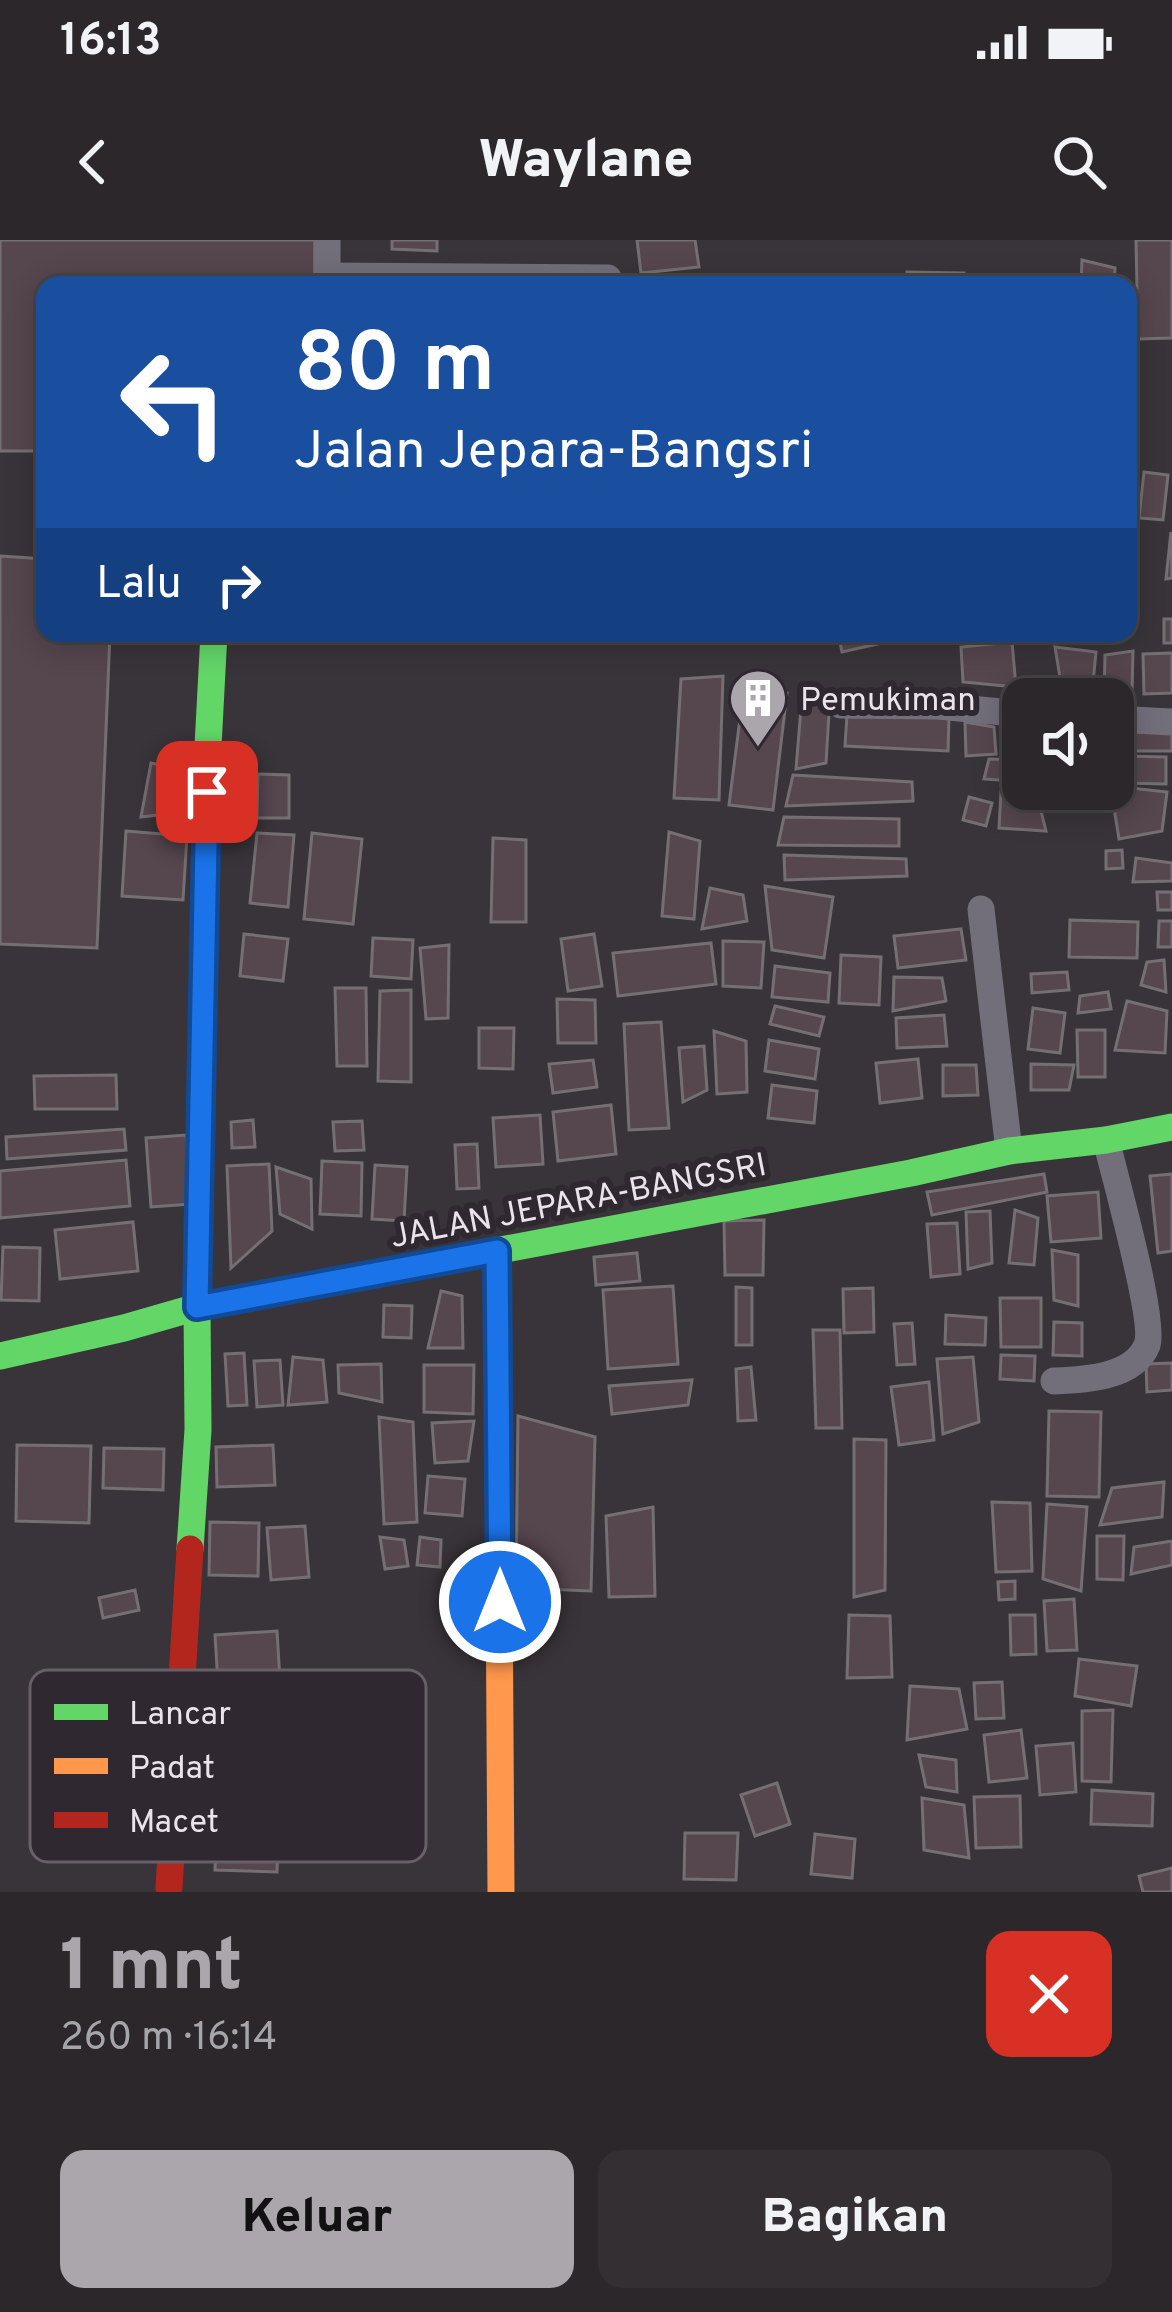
<!DOCTYPE html>
<html lang="id">
<head>
<meta charset="utf-8">
<style>
	body { margin:0; font-family:Overpass,sans-serif; background:#332f33; color:#f1f3f6; height:100vh; display:flex; flex-direction:column; font-size:45px; white-space:nowrap }
	* { box-sizing:border-box; margin:0 }
	p { font-size:39px; color:#a6a5a9 }
	.icon { flex:none; width:66px; height:66px; fill:none; stroke:currentColor; stroke-width:2; stroke-linecap:round; stroke-linejoin:round }
	.map { position:relative; height:1652px; overflow:hidden }
	.panel { display:flex; flex-direction:column; background:#2b272b; flex:1 }
	.panel>* { flex:none }
	.hud { position:absolute; left:36px; top:36px; width:1101px; height:366px; border-radius:24px; box-shadow:0 6px 30px #0003,0 0 0 3px #474447; background:#1a4fa0; color:#fff; overflow:hidden }
	.buttons { position:absolute; left:1002px; top:438px; display:grid; gap:24px }
	.buttons a { display:grid; place-items:center; width:132px; height:132px; border-radius:24px; background:#2b272b; box-shadow:0 6px 30px #0003,0 0 0 3px #474447; font-size:60px }
	.pin { position:absolute; display:grid; place-items:center; width:102px; height:102px; color:#fff; margin:-51px; border-radius:24px; box-shadow:0 6px 18px #0006 }
	.me { position:absolute; width:132px; margin:-66px; rotate:0deg; stroke-linejoin:round; filter:drop-shadow(0 0 9px #0008) }
	.turn { display:flex; align-items:center; gap:42px; height:252px; padding:0 60px; font-size:54px }
	.turn .icon { width:156px; height:156px; stroke-width:2.5 }
	.turn b { display:block; font-size:84px; line-height:102px }
	.then { display:flex; align-items:center; height:114px; padding:0 60px; background:#0003; gap:24px; font-size:45px }
	.round { display:grid; place-items:center; flex:none; width:126px; height:126px; border-radius:24px; background:#332f33 }
	.headline { display:flex; align-items:center; justify-content:space-between; height:204px; padding:0 60px }
	h1 { font-size:72px; font-weight:800; line-height:90px; color:#aba6ac }
	.button { display:flex; gap:24px; margin-top:auto; padding:24px 60px }
	.button a { flex:1; height:138px; border-radius:24px; background:#aba6ac; color:#111; font-size:48px; font-weight:800; line-height:138px; text-align:center }
	.button a+a { background:#332f33; color:#f1f3f6 }
	.status { display:flex; justify-content:space-between; align-items:center; height:84px; padding:0 60px; background:#2b272b; direction:ltr }
	.status svg { height:33px; fill:currentColor }
	header { display:flex; justify-content:space-between; align-items:center; height:156px; padding:0 60px; background:#2b272b; font-size:54px; font-weight:800 }
	.map>svg:first-child { display:block }
	.building { fill:#56464e; stroke:#746f72; stroke-width:3 }
	.lines { fill:none; stroke-linecap:round; stroke-linejoin:round }
	.street { stroke:#726f7b; stroke-width:27 }
	.fast { stroke:#63d668; stroke-width:27 }
	.slow { stroke:#ff974d; stroke-width:27 }
	.jam { stroke:#b3261e; stroke-width:27 }
	.route-casing { stroke:#114b97; stroke-width:30 }
	.route { stroke:#1a73e8; stroke-width:21 }
	.labels { text-anchor:middle; stroke-width:12; stroke-linejoin:round; paint-order:stroke }
	.poi-label { font-size:33px; fill:#e9e4ea; stroke:#302831; text-anchor:start }
	.street-label { font-size:33px; fill:#e9e4ea; stroke:#302831 }
	.key { fill:#302831; stroke:#686068; stroke-width:3 }
	.key-label { font-size:33px; fill:#e9e4ea }
</style>
</head>
<body>
<div class="status"><b>16:13</b><svg viewBox="0 0 49 12"><path d="M0 12V9h3v3zM5 12V6h3v6zM10 12V3h3v9zM15 12V0h3v12zM26 1h20v11H26zM47 4h2v5h-2z"/></svg></div>
<header><svg class="icon" aria-label="back" viewBox="0 0 24 24"><path d="M15 5l-7 7 7 7"/></svg>Waylane<svg class="icon" aria-label="search" viewBox="0 0 24 24"><circle cx="10" cy="10" r="6"/><path d="M15 15l6 6"/></svg></header>
<div class="map">
<svg width="1172" height="1652" viewBox="0 0 1172 1652">
	<rect width="100%" height="100%" fill="#393439"/>
	<g class="building">
		<path d="M0,0H315V45H45V211H0Z"/>
		<path d="M392,0H437V11L392,9Z"/>
		<path d="M637,0H695L699,27L641,33Z"/>
		<path d="M1136,0H1172V98L1138,99Z"/>
		<path d="M1082,20L1115,28L1114,45H1081Z"/>
		<path d="M907,32L964,33L963,45H907Z"/>
		<path d="M1144,232L1168,235L1163,280L1139,278Z"/>
		<path d="M1171,292L1172,338L1166,339Z"/>
		<path d="M0,316L45,319V393H110L97,708L0,704Z"/>
		<rect x="1164" y="379" width="8" height="24"/>
		<path d="M838,393H882V403L842,412Z"/>
		<path d="M1012,402L1016,447L963,442L961,407Z"/>
		<path d="M1055,407L1096,412L1092,453L1062,450Z"/>
		<path d="M1133,411L1132,454L1104,453L1105,415Z"/>
		<path d="M1172,413V453L1144,454L1143,414Z"/>
		<path d="M723,436L719,560L674,558L681,439Z"/>
		<path d="M744,447L787,453L773,570L729,565Z"/>
		<path d="M802,456L830,457L826,523L796,529Z"/>
		<path d="M847,475L949,478L948,511L845,506Z"/>
		<path d="M965,482L994,487L996,514L966,516Z"/>
		<path d="M1006,485L1023,486V517L1009,516Z"/>
		<path d="M1121,490L1172,493V511H1120Z"/>
		<path d="M1121,516L1166,517V544L1121,543Z"/>
		<path d="M989,519L1023,520V542L984,539Z"/>
		<path d="M151,523L200,533L193,571L141,577Z"/>
		<path d="M258,534L289,535V578H257Z"/>
		<path d="M793,535L912,542L913,561L786,566Z"/>
		<path d="M1113,546L1167,552L1162,591L1119,599L1111,549Z"/>
		<path d="M1001,552L1037,555L1046,591L999,588Z"/>
		<path d="M969,557L992,563L986,586L963,580Z"/>
		<path d="M784,577L899,579V606L778,605Z"/>
		<path d="M126,591L187,596L183,660L122,656Z"/>
		<path d="M669,592L700,601L694,679L662,676Z"/>
		<path d="M257,593L294,595L288,667L250,663Z"/>
		<path d="M312,593L362,599L353,684L304,679Z"/>
		<path d="M493,598L526,600V682H491Z"/>
		<path d="M1122,610L1123,628L1106,629V611Z"/>
		<path d="M784,615L906,619L907,636L785,640Z"/>
		<path d="M1136,618L1172,623V641L1133,642Z"/>
		<path d="M765,646L833,657L824,718L772,710Z"/>
		<path d="M710,648L743,655L747,681L702,689Z"/>
		<path d="M1157,652H1172V670H1158Z"/>
		<path d="M1070,680L1138,682L1137,718L1069,717Z"/>
		<path d="M1159,681H1172V707H1158Z"/>
		<path d="M961,689L966,720L898,728L894,696Z"/>
		<path d="M244,694L288,699L283,741L240,736Z"/>
		<path d="M594,694L602,746L568,751L561,699Z"/>
		<path d="M373,698L413,700L411,739L371,736Z"/>
		<path d="M723,701L764,702L761,748L723,746Z"/>
		<path d="M711,703L716,744L618,756L613,713Z"/>
		<path d="M449,705L448,778L426,779L420,708Z"/>
		<path d="M841,715L881,717L879,765L839,763Z"/>
		<path d="M1164,720L1166,752L1141,745L1147,722Z"/>
		<path d="M775,726L830,733L828,762L772,757Z"/>
		<path d="M1067,732L1069,750L1032,753L1031,734Z"/>
		<path d="M894,737L942,738L946,761L893,771Z"/>
		<path d="M335,748H366L367,826H337Z"/>
		<path d="M411,750V842L378,841L380,751Z"/>
		<path d="M1108,752L1111,769L1078,773L1080,756Z"/>
		<path d="M557,759L595,760L596,803H558Z"/>
		<path d="M1127,761L1167,771L1165,813L1115,810Z"/>
		<path d="M775,766L824,777L819,796L770,784Z"/>
		<path d="M1033,768L1065,773L1060,813L1028,809Z"/>
		<path d="M944,775L947,806L897,808L896,778Z"/>
		<path d="M661,782L669,888L629,890L624,784Z"/>
		<path d="M479,788H514L513,829L479,828Z"/>
		<path d="M1077,790H1105V837H1078Z"/>
		<path d="M714,791L746,801L747,852L717,854Z"/>
		<path d="M769,800L819,809L815,839L765,831Z"/>
		<path d="M704,806L707,850L683,862L679,808Z"/>
		<path d="M918,819L922,858L880,863L876,823Z"/>
		<path d="M593,820L597,847L553,853L549,824Z"/>
		<path d="M1031,824L1074,825L1069,850H1031Z"/>
		<path d="M943,825H976L978,855L943,856Z"/>
		<path d="M116,835L117,869H35L34,836Z"/>
		<path d="M772,845L817,851L814,883L768,878Z"/>
		<path d="M611,865L616,914L558,921L553,872Z"/>
		<path d="M540,875L543,924L496,927L493,878Z"/>
		<path d="M253,880L255,907L232,908L231,882Z"/>
		<path d="M362,881L364,910L335,911L333,882Z"/>
		<path d="M124,889L126,910L7,919L6,897Z"/>
		<path d="M186,895L191,964L151,967L146,898Z"/>
		<path d="M477,904L479,948L457,949L455,905Z"/>
		<path d="M126,920L130,966L0,978V931Z"/>
		<path d="M322,921L362,923L361,976L320,974Z"/>
		<path d="M269,924L272,991L231,1028L227,926Z"/>
		<path d="M375,925L407,927L404,981L372,979Z"/>
		<path d="M276,927L311,939L312,989L280,974Z"/>
		<path d="M1044,934L1047,952L932,975L927,952Z"/>
		<path d="M1172,934V1011L1158,1013L1150,936Z"/>
		<path d="M1098,952L1101,998L1051,1002L1047,956Z"/>
		<path d="M1015,970L1038,978L1034,1025L1009,1023Z"/>
		<path d="M990,971L992,1023L968,1029L966,972Z"/>
		<path d="M764,980L763,1035H725L724,981Z"/>
		<path d="M133,982L138,1031L60,1039L55,990Z"/>
		<path d="M957,983L960,1034L931,1037L927,984Z"/>
		<path d="M3,1007L40,1008L39,1061L1,1060Z"/>
		<path d="M1052,1010L1078,1015V1066L1054,1060Z"/>
		<path d="M637,1013L640,1041L596,1045L594,1017Z"/>
		<path d="M673,1046L678,1124L608,1129L603,1050Z"/>
		<path d="M736,1047L752,1048V1105H736Z"/>
		<path d="M873,1048L874,1092L844,1093L843,1049Z"/>
		<path d="M441,1051L462,1056L463,1108H428Z"/>
		<path d="M1000,1058H1041V1107H1001Z"/>
		<path d="M384,1065L412,1066L411,1098L383,1097Z"/>
		<path d="M946,1075L986,1078L985,1105L945,1104Z"/>
		<path d="M1054,1082L1082,1083V1116L1053,1115Z"/>
		<path d="M912,1083L915,1124L897,1125L894,1084Z"/>
		<path d="M813,1090H840L842,1188H816Z"/>
		<path d="M244,1113L247,1165L228,1166L225,1114Z"/>
		<path d="M1001,1115L1035,1116L1034,1141L1000,1139Z"/>
		<path d="M293,1117L323,1120L327,1162L288,1165Z"/>
		<path d="M973,1117L979,1182L943,1194L937,1119Z"/>
		<path d="M280,1120L283,1165L257,1167L254,1121Z"/>
		<path d="M1172,1123V1150L1147,1152L1146,1124Z"/>
		<path d="M381,1124L382,1162L339,1153L338,1125Z"/>
		<path d="M424,1125H474L473,1174L424,1172Z"/>
		<path d="M751,1127L756,1180L738,1181L736,1129Z"/>
		<path d="M692,1140L688,1165L612,1174L609,1146Z"/>
		<path d="M929,1142L934,1200L899,1205L891,1147Z"/>
		<path d="M1049,1171L1101,1172L1099,1257L1047,1256Z"/>
		<path d="M518,1176L595,1197L591,1351L516,1348Z"/>
		<path d="M379,1177L413,1182L417,1282L384,1284Z"/>
		<path d="M474,1181L468,1221L435,1223L432,1183Z"/>
		<path d="M854,1199L886,1200L885,1350L854,1357Z"/>
		<path d="M17,1205L91,1206L89,1283L16,1281Z"/>
		<path d="M273,1205L275,1245L217,1247L216,1207Z"/>
		<path d="M104,1208L164,1209L163,1250L103,1248Z"/>
		<path d="M428,1236L465,1239L462,1276L425,1273Z"/>
		<path d="M1164,1242L1162,1277L1100,1285L1112,1248Z"/>
		<path d="M992,1262L1030,1263L1032,1331L996,1332Z"/>
		<path d="M1047,1264L1087,1267L1081,1351L1043,1339Z"/>
		<path d="M653,1267L655,1356L609,1357L606,1276Z"/>
		<path d="M210,1282L259,1283L258,1336L209,1335Z"/>
		<path d="M305,1286L309,1337L271,1340L267,1288Z"/>
		<path d="M1097,1296H1124L1123,1340L1097,1339Z"/>
		<path d="M380,1297L404,1300L408,1326L385,1329Z"/>
		<path d="M420,1297L441,1300L440,1327L417,1325Z"/>
		<path d="M1172,1301V1325L1131,1334L1134,1307Z"/>
		<path d="M1015,1341V1359L999,1360L998,1342Z"/>
		<path d="M135,1350L139,1370L103,1378L99,1358Z"/>
		<path d="M1074,1359L1077,1410L1047,1411L1044,1361Z"/>
		<path d="M849,1375L890,1376L892,1437L847,1438Z"/>
		<path d="M1010,1375H1035L1036,1414L1011,1415Z"/>
		<path d="M277,1391L280,1440L218,1444L215,1395Z"/>
		<path d="M1079,1419L1137,1426L1131,1466L1075,1456Z"/>
		<path d="M1002,1442L1004,1478L976,1479L974,1443Z"/>
		<path d="M910,1446L959,1449L967,1489L907,1500Z"/>
		<path d="M1113,1470L1111,1542L1082,1541V1471Z"/>
		<path d="M1021,1490L1027,1538L989,1542L984,1495Z"/>
		<path d="M1073,1503L1076,1552L1040,1555L1036,1506Z"/>
		<path d="M919,1515L956,1520L957,1552L926,1547Z"/>
		<path d="M777,1543L790,1584L755,1596L741,1555Z"/>
		<path d="M1092,1550L1153,1554L1152,1586L1091,1584Z"/>
		<path d="M1020,1556L1021,1607L976,1608L974,1557Z"/>
		<path d="M922,1558L964,1565L969,1618L924,1610Z"/>
		<path d="M685,1593H738L736,1640L684,1639Z"/>
		<path d="M815,1594L855,1599L852,1638L811,1634Z"/>
		<path d="M216,1599L278,1602L277,1632L215,1630Z"/>
		<path d="M1172,1628V1652H1143L1139,1636Z"/>
	</g>
	<g class="lines">
		<g class="street">
			<path d="M327,36L608,38"/>
			<path d="M327,45V0"/>
			<path d="M841,465L938,466L1023,474"/>
			<path d="M1113,479L1172,482"/>
			<path d="M981,669L1009,911"/>
			<path d="M1054,1141C1083,1140 1134,1138 1147,1105C1156,1082 1114,933 1106,900"/>
		</g>
		<g class="fast">
			<path d="M0,1116L124,1088L197,1067L911,933L1009,911L1106,900L1172,887"/>
			<path d="M190,1309L198,1190L197,1067L208,506L214,393"/>
		</g>
		<path class="slow" d="M497,1011L501,1652"/>
		<path class="jam" d="M169,1647L190,1309"/>
	</g>
	<g class="lines">
		<defs>
			<path id="route" d="M207,552L197,1067L497,1011L500,1362"/>
		</defs>
		<use href="#route" class="route-casing"/>
		<use href="#route" class="route"/>
	</g>
	<defs>
		<symbol id="building-pin" viewBox="-11 -11 22 30"><path d="M0 17L-7.5 6A9.5 9.5 0 1 1 7.5 6Z" fill="#aba6ac" stroke="#302831"/><path d="M-4-6H4V6H1V3H-1V6H-4ZM-2.5-4.3h1.7v1.8h-1.7ZM.8-4.3h1.7v1.8H.8ZM-2.5-1h1.7V.8h-1.7ZM.8-1h1.7V.8H.8Z" fill="#fff"/></symbol>
	</defs>
	<g fill-rule="evenodd">
		<use href="#building-pin" x="725" y="425" width="66" height="90"/>
	</g>
	<g class="labels">
		<g class="poi-label">
			<text x="800" y="470">Pemukiman</text>
		</g>
		<g class="street-label">
			<text transform="translate(578 959) rotate(-11)" y="12">JALAN JEPARA-BANGSRI</text>
		</g>
	</g>
	<rect x="30" y="1430" width="396" height="192" rx="18" class="key"/>
	<rect x="54" y="1464" width="54" height="16" fill="#63d668"/>
	<rect x="54" y="1518" width="54" height="16" fill="#ff974d"/>
	<rect x="54" y="1572" width="54" height="16" fill="#b3261e"/>
	<g class="key-label">
		<text x="129" y="1484">Lancar</text>
		<text x="129" y="1538">Padat</text>
		<text x="129" y="1592">Macet</text>
	</g>
</svg>
<div class="buttons">
<a><svg class="icon" aria-label="sound" viewBox="0 0 24 24"><path d="M4 9h4l5-4v14l-5-4H4zM17 9q2 3 0 6"/></svg></a>
</div>
<div class="pin" style="left:207px;top:552px;background:#d93025"><svg class="icon" aria-label="arrive" viewBox="0 0 24 24"><path d="M6 21V4h12l-3 4 3 4H6"/></svg></div>
<svg class="me" style="left:500px;top:1362px" viewBox="-20 -20 40 40"><circle r="17" fill="#1a73e8" stroke="#fff" stroke-width="3"/><path d="M0-11L8 9 0 5-8 9z" fill="#fff"/></svg>
<div class="hud">
<div class="turn"><svg class="icon" aria-label="left" viewBox="0 0 24 24"><path d="M17 20v-9H6M10 6l-5 5 5 5"/></svg><div><b>80 m</b>Jalan Jepara-Bangsri</div></div>
<div class="then">Lalu<svg class="icon" aria-label="right" viewBox="0 0 24 24"><path d="M7 20v-9h11M14 6l5 5-5 5"/></svg></div>
</div>
</div>
<section class="panel">
<div class="headline"><div><h1>1 mnt</h1><p>260 m · 16:14</p></div><a class="round" style="background:#d93025;color:#fff"><svg class="icon" aria-label="close" viewBox="0 0 24 24"><path d="M6 6l12 12M18 6L6 18"/></svg></a></div>
<div class="button"><a>Keluar</a><a>Bagikan</a></div>
</section>
</body>
</html>
